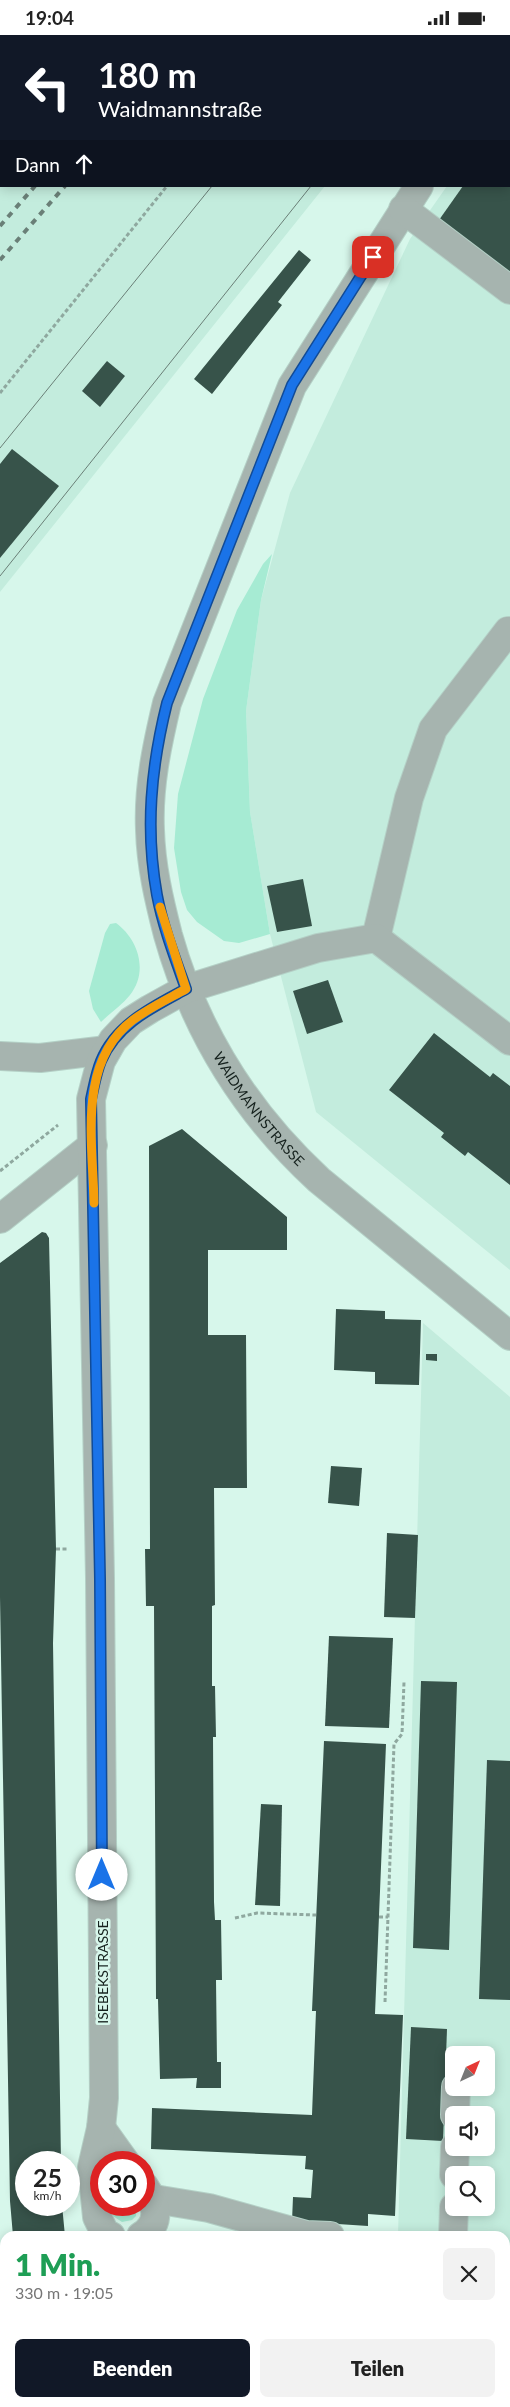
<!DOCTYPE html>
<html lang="de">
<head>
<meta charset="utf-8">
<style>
	body { margin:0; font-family:Lato,sans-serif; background:#f2f2f2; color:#222; height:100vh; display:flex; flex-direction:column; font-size:19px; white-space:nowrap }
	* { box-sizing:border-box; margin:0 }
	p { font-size:16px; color:#767676 }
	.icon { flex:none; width:28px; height:28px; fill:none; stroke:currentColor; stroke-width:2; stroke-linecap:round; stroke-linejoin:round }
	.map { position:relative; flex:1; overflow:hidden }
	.sheet { position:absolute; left:0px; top:2196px; width:510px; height:176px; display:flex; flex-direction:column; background:#fff; border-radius:15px 15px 0 0; box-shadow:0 2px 12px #0003 }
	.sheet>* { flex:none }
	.guide { position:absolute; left:0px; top:0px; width:510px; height:152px; box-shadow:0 2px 12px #0003; background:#111827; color:#fff; overflow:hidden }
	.needle { width:32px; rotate:43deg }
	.buttons { position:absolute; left:445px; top:2011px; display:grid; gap:10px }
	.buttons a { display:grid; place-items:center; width:50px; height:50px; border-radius:8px; background:#fff; box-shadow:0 2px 12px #0003; font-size:25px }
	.speed { position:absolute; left:15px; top:2116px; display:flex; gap:10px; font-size:25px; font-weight:700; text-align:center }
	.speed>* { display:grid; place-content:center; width:65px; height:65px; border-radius:50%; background:#fff; box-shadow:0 2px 12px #0003; line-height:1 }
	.speed small { font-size:12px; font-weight:400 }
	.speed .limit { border:8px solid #d22; background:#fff; color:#111 }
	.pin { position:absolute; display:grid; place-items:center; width:42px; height:42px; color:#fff; margin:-21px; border-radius:10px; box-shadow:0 2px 8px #0006 }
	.me { position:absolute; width:55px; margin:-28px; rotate:0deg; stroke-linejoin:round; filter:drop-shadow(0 0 4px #0008) }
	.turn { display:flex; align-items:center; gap:18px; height:105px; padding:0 15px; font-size:22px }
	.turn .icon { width:65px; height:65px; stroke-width:2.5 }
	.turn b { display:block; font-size:35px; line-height:42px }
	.then { display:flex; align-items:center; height:48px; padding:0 15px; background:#0003; gap:10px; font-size:19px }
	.round { display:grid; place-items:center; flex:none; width:52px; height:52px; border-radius:8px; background:#f2f2f2 }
	.summary { display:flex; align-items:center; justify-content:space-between; height:85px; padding:0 15px }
	h1 { font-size:30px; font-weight:800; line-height:38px; color:#1e9e55 }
	.button { display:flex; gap:10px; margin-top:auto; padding:10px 15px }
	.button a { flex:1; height:58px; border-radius:8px; background:#111827; color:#fff; font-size:20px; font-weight:800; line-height:58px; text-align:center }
	.button a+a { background:#f2f2f2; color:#222 }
	.status { display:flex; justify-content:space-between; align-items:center; height:35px; padding:0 25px; background:#fff; direction:ltr }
	.status svg { height:14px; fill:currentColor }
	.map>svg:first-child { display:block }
	.built { fill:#c3ecdd; fill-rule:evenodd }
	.green { fill:#a6ebd3 }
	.building { fill:#37534a }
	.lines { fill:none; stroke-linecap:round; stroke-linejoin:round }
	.minor-casing { stroke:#b4d0c6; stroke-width:30 }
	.path { stroke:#8fa89f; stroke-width:3; stroke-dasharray:4 2.5; stroke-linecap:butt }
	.minor { stroke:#a6b4af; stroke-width:28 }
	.tram { stroke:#6a7f77; stroke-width:1 }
	.rail { stroke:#6a7f77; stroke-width:4; stroke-dasharray:6 6; stroke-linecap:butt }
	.route-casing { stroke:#114b97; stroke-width:12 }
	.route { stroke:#1a73e8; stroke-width:9 }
	.slow { stroke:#f59e0b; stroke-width:9 }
	.labels { text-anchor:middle; stroke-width:5; stroke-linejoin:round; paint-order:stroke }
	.street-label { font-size:14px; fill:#15211d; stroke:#d7f7eb }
</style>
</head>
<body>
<div class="status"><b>19:04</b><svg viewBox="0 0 49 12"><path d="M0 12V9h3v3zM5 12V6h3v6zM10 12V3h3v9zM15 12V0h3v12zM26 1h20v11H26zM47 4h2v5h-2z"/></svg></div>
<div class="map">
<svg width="510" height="2372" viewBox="0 0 510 2372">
	<rect width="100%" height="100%" fill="#d7f7eb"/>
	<g class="built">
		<path d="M0,0H447L1,1V151H325L0,557Z"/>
		<path d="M510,58V1235L316,1077L270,899L250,777L246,676L261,565L290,458L410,204L447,151H509Z"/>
		<path d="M423,1288L510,1362V2372H345L344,2368H505V2201H398ZM454,2020H486V2052H454ZM454,2080H486V2112H454ZM454,2140H486V2172H454Z"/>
		<path d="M0,2251H5V2368H325L326,2372H0Z"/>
	</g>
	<g class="green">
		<path d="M272,519L261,565L246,676L250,777L270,899L239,908L224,906L197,887L187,875L181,857L174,813L178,759L203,664L237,575L263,529Z"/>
		<path d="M116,888C138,904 149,936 130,960C122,970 110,978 101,987L93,974L89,956L105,898L110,889Z"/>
		<path d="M111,2170H137L136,2181L132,2185L122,2187L113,2181Z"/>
	</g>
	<g class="building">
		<path d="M463,151H510V241L439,185Z"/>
		<path d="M299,215L311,225L278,267L282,270L212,359L194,344Z"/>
		<path d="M107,326L125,341L100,372L82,356Z"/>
		<path d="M12,414L59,451L0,523V429Z"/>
		<path d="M303,844L312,891L277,897L267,851Z"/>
		<path d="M328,945L343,987L307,999L293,956Z"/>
		<path d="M434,998L490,1042L493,1038L510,1051V1150L468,1117L465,1121L441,1102L444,1098L389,1055Z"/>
		<path d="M182,1094L287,1182V1215H208V1300H246L247,1453H214L215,1570L212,1571V1651H215L216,1702H213L214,1867L215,1885H221L222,1945H216L217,2027H221V2053H196L197,2043L160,2044L158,1964H156L154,1571H146L145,1514H150L149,1111Z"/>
		<path d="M42,1197L46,1198L49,1203L56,1514L53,1608L61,2128H26V2170H62L65,2201H13L10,2166L0,1562V1228Z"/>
		<path d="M336,1274L385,1276V1284L421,1285L419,1350L375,1349V1337L334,1335Z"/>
		<path d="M426,1319H437V1326L426,1325Z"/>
		<path d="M331,1431L362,1433L359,1471L328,1468Z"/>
		<path d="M387,1498L418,1500L415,1583L384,1582Z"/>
		<path d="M329,1601L393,1603L389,1693L325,1691Z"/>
		<path d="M421,1646L457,1647L449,1915L413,1913Z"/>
		<path d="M324,1706L386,1709L375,1979L403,1980L395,2181L368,2179V2191L292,2186L293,2162L311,2163L313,2135L305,2134L306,2121L151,2114L152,2073L312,2080L316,1976H312Z"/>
		<path d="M487,1725L510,1726V1965L479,1964Z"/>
		<path d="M261,1769L282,1770L280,1871L255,1870Z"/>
		<path d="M411,1992L447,1994L443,2106L406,2104Z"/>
		<path d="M505,2222H510V2372H434L435,2368H505Z"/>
		<path d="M5,2363V2368H281L283,2372H0V2364Z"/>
	</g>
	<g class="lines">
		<defs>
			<g id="minor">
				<path d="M509,22L510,20"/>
				<path id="s1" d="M419,151L292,351L167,668C157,710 148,752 150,795C151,831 159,865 168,900C195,996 245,1077 319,1145L510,1301"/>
				<path d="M403,174L510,255"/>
				<path d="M376,903L409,763L433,694L508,596"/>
				<path d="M0,1021L40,1023L107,1015"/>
				<path d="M0,1184L93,1110"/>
				<path d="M455,2080L456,2052"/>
				<path d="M101,2093L126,2128"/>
				<path d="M454,2140L455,2112"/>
				<path d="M154,2164L209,2173L306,2200L330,2201"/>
				<path d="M111,2201L105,2198L97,2182L92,2132L101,2093L104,2063L100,1543L91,1064L101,1026L113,1005L131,986L150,974L186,954L318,913L376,903L510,1006"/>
				<path d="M141,2201C163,2188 156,2168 144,2151"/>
				<path d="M453,2201L454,2172"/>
				<path d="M0,2298L5,2297"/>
				<path d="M304,2368L305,2372"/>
				<path d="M391,2368L392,2372"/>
			</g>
		</defs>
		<use href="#minor" class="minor-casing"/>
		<g class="path">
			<path d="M285,1L286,0"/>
			<path d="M0,358L167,151"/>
			<path d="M0,1136L58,1090"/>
			<path d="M56,1514H67"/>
			<path d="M379,1882H388"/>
			<path d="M235,1883L257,1878L316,1880"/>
			<path d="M385,1967L394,1709L402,1699L404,1647"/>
		</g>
		<use href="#minor" class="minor"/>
		<g class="tram">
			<path d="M334,1L335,0"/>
			<path d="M350,1L351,0"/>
			<path d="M372,1L373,0"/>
			<path d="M414,1L415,0"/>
			<path d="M427,1L428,0"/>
			<path d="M0,413L212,151"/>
			<path d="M0,541L311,151"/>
		</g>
		<g class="rail">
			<path d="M59,1L60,0"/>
			<path d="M94,1L95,0"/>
			<path d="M134,1L136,0"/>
			<path d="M165,1L166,0"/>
			<path d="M196,1L197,0"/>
			<path d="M0,67L1,65"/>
			<path d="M0,107L1,106"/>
			<path d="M0,144L1,142"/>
			<path d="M0,191L35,151"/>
			<path d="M0,225L65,151"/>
		</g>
	</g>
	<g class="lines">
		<defs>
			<path id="route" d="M102,1840L100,1544L91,1064C94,1051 96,1038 101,1026C116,989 153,972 186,954C175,923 163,892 157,860C145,794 151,732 167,668L292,350L373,222"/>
		</defs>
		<use href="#route" class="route-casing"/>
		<use href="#route" class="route"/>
		<path class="slow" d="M94,1168C93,1107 77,1027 133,985C149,973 168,964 186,954L160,872"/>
	</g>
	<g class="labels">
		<g class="street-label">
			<text dy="5" stroke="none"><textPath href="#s1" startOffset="1011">WAIDMANNSTRASSE</textPath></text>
			<text transform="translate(103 1937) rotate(-90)" y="5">ISEBEKSTRASSE</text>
		</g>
	</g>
</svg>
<div class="buttons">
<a><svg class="needle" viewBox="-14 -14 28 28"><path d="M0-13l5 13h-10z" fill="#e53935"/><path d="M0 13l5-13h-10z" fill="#767676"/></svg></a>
<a><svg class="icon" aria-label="sound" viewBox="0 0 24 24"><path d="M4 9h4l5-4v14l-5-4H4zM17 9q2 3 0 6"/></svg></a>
<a><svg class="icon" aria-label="search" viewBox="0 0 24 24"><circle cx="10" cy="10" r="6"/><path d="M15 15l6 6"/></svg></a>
</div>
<div class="speed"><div>25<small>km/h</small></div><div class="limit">30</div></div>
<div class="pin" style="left:373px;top:222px;background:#d93025"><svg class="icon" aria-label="arrive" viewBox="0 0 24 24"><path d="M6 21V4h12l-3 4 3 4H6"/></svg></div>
<svg class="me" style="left:102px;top:1840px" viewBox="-20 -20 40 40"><circle r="19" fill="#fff"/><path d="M0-13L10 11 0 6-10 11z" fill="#1a73e8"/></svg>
<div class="guide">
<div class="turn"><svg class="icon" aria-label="left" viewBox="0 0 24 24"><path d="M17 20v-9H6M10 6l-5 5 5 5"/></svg><div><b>180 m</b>Waidmannstraße</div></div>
<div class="then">Dann<svg class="icon" aria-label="ahead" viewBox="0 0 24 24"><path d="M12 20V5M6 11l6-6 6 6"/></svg></div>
</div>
<section class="sheet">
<div class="summary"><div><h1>1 Min.</h1><p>330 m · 19:05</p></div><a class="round"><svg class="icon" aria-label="close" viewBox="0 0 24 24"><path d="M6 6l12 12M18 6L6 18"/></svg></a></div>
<div class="button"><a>Beenden</a><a>Teilen</a></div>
</section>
</div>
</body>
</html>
